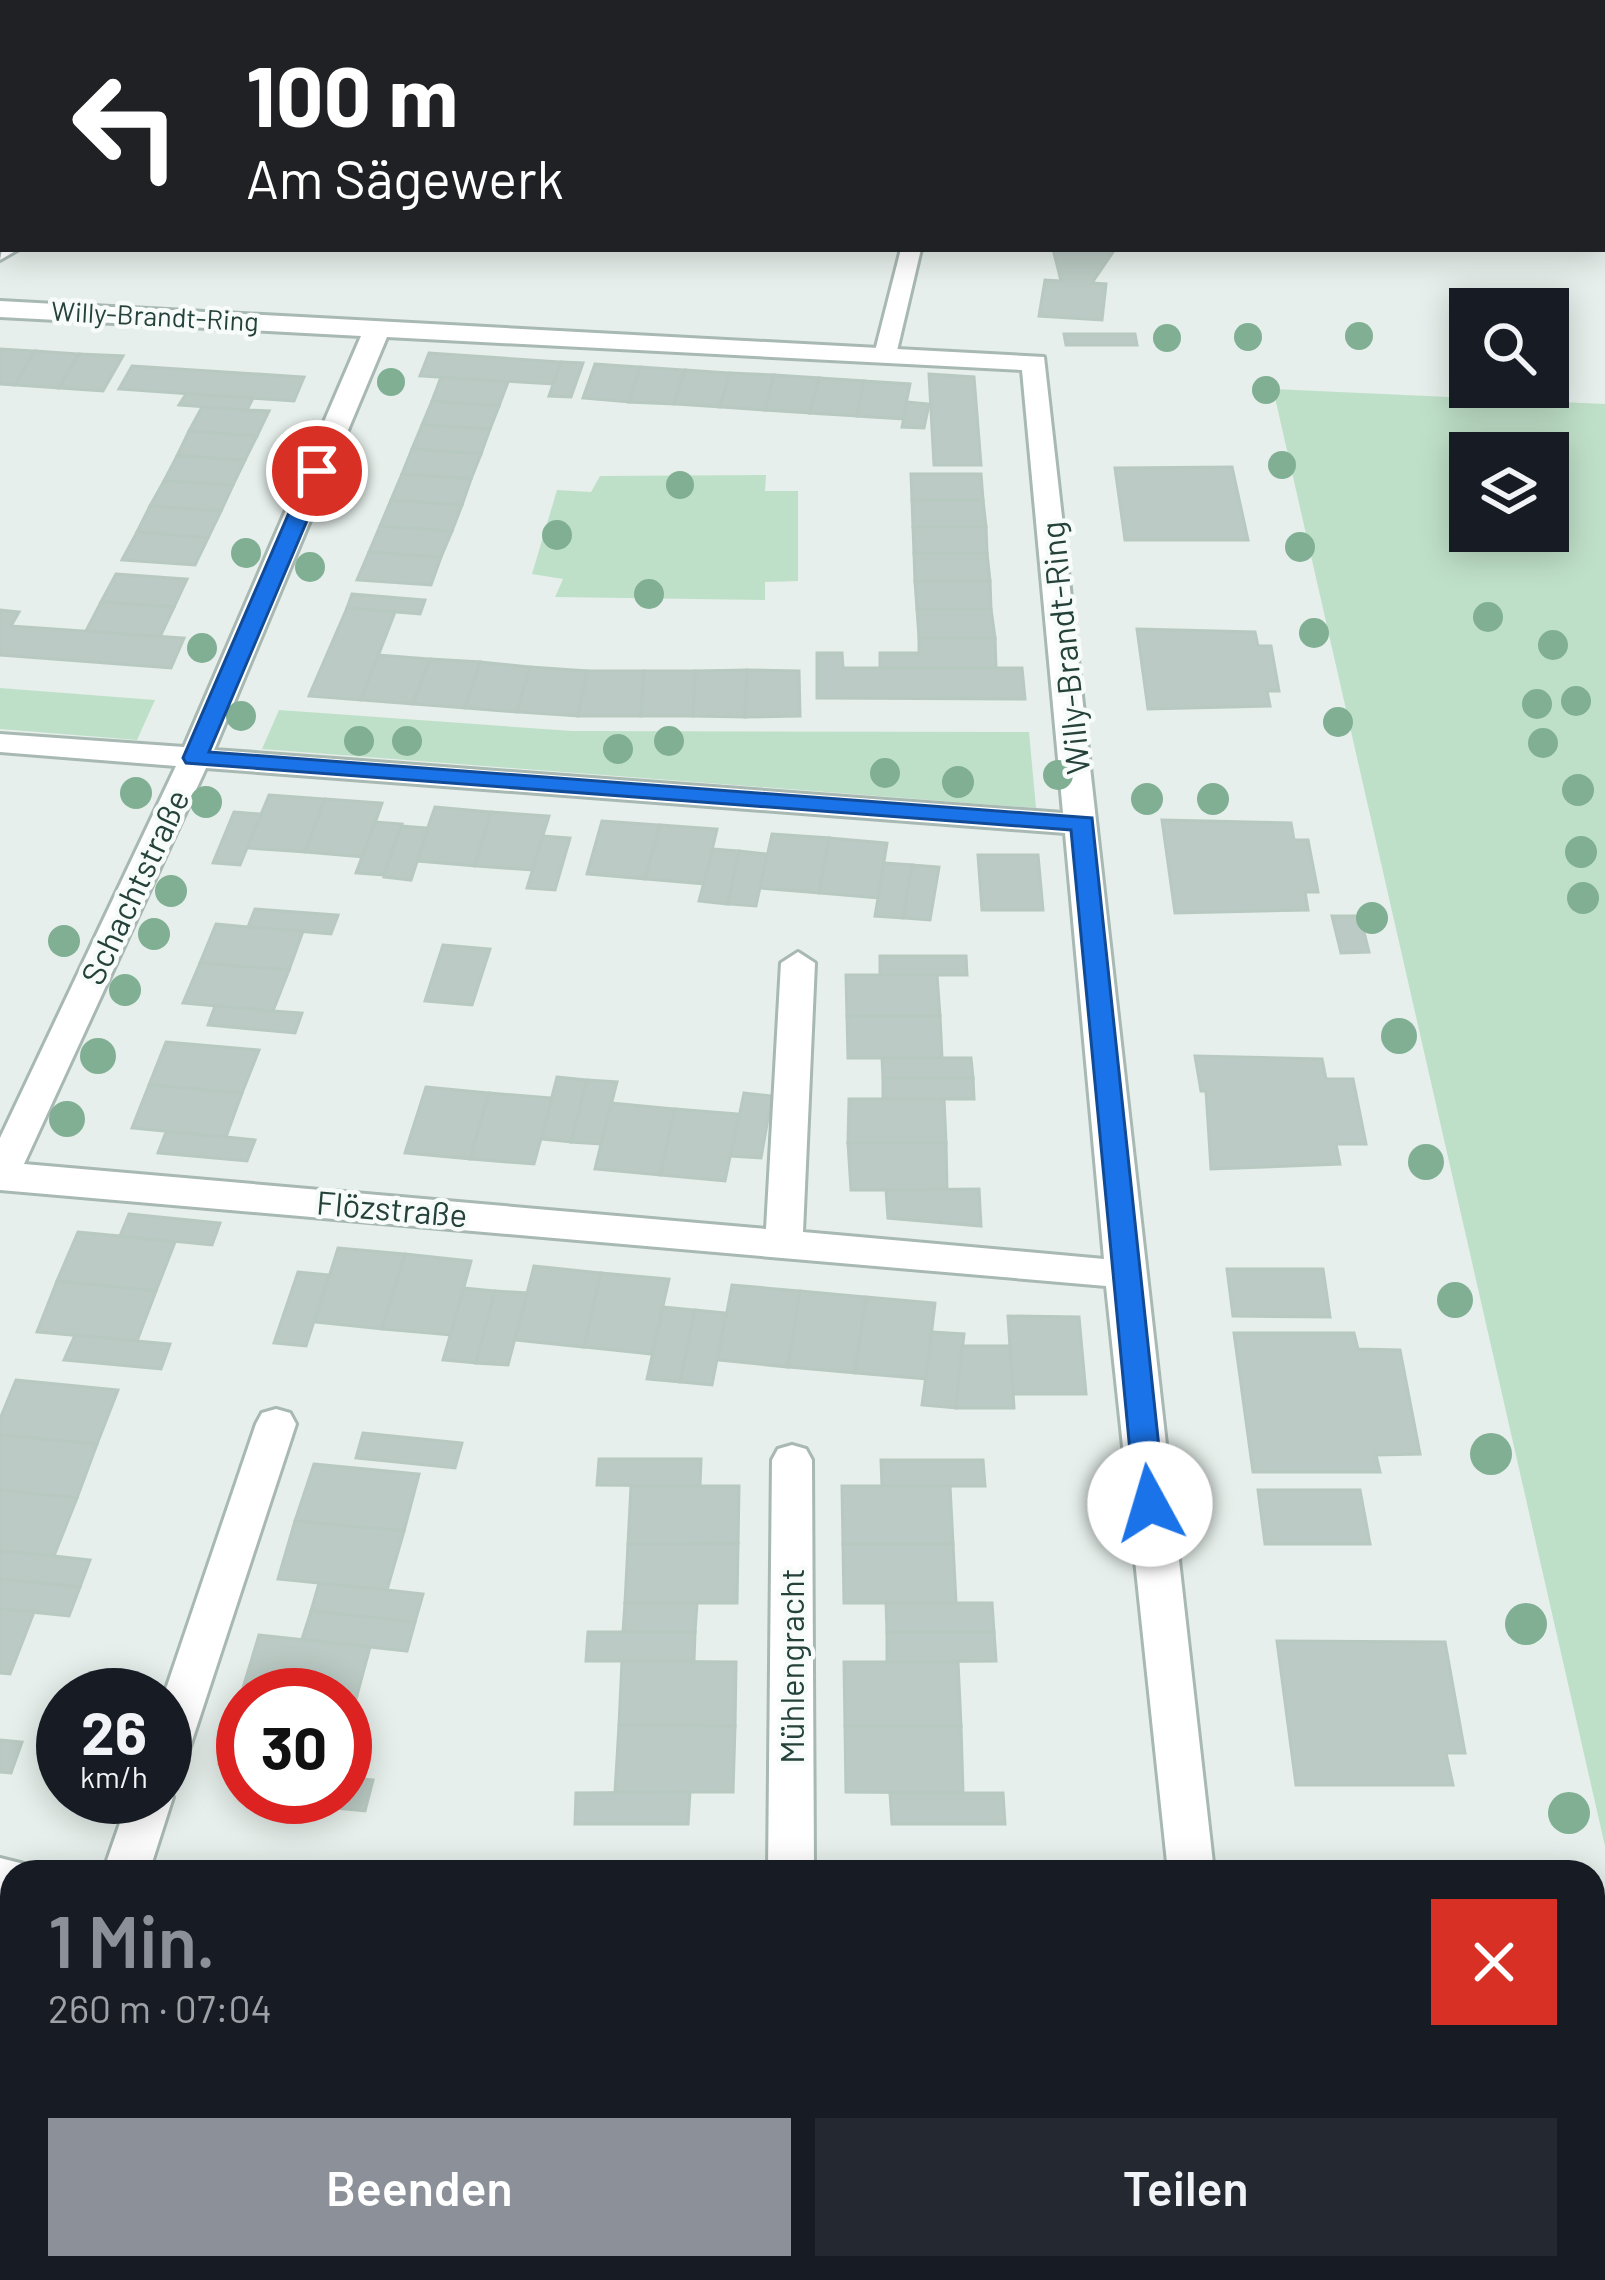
<!DOCTYPE html>
<html lang="de">
<head>
<meta charset="utf-8">
<style>
	body { margin:0; font-family:Barlow,sans-serif; background:#242831; color:#f1f3f6; height:100vh; display:flex; flex-direction:column; font-size:45px; white-space:nowrap }
	* { box-sizing:border-box; margin:0 }
	p { font-size:39px; color:#9ea1a6 }
	.icon { flex:none; width:66px; height:66px; fill:none; stroke:currentColor; stroke-width:2; stroke-linecap:round; stroke-linejoin:round }
	.map { position:relative; flex:1; overflow:hidden }
	.sheet { position:absolute; left:0px; top:1860px; width:1605px; height:420px; display:flex; flex-direction:column; background:#171b24; border-radius:36px 36px 0 0; box-shadow:0 6px 30px #0003 }
	.sheet>* { flex:none }
	.top-card { position:absolute; left:0px; top:0px; width:1605px; height:252px; box-shadow:0 6px 30px #0003; background:#202124; color:#fff; overflow:hidden }
	.fabs { position:absolute; left:1449px; top:288px; display:grid; gap:24px }
	.fabs a { display:grid; place-items:center; width:120px; height:120px; border-radius:0px; background:#171b24; box-shadow:0 6px 30px #0003; font-size:60px }
	.speed { position:absolute; left:36px; top:1668px; display:flex; gap:24px; font-size:60px; font-weight:700; text-align:center }
	.speed>* { display:grid; place-content:center; width:156px; height:156px; border-radius:50%; background:#171b24; box-shadow:0 6px 30px #0003; line-height:1 }
	.speed small { font-size:30px; font-weight:400 }
	.speed .limit { border:18px solid #d22; background:#fff; color:#111 }
	.pin { position:absolute; display:grid; place-items:center; width:102px; height:102px; color:#fff; margin:-51px; border:6px solid #fff; border-radius:50%; box-shadow:0 3px 12px #0007 }
	.me { position:absolute; width:132px; margin:-66px; rotate:354deg; stroke-linejoin:round; filter:drop-shadow(0 0 9px #0008) }
	.turn { display:flex; align-items:center; gap:42px; height:252px; padding:0 48px; font-size:54px }
	.turn .icon { width:156px; height:156px; stroke-width:2.5 }
	.turn b { display:block; font-size:84px; line-height:102px }
	.round { display:grid; place-items:center; flex:none; width:126px; height:126px; border-radius:0px; background:#242831 }
	.headline { display:flex; align-items:center; justify-content:space-between; height:204px; padding:0 48px }
	h1 { font-size:72px; font-weight:600; line-height:90px; color:#8c9099 }
	.primary-button { display:flex; gap:24px; margin-top:auto; padding:24px 48px }
	.primary-button a { flex:1; height:138px; border-radius:0px; background:#8c9099; color:#fff; font-size:48px; font-weight:600; line-height:138px; text-align:center }
	.primary-button a+a { background:#242831; color:#f1f3f6 }
	.map>svg:first-child { display:block }
	.green { fill:#bfe0c8; fill-rule:evenodd }
	.building { fill:#bbcac4; stroke:#b8c9c2; stroke-width:3 }
	.lines { fill:none; stroke-linecap:round; stroke-linejoin:round }
	.service-casing { stroke:#a8b8b2; stroke-width:6 }
	.minor-casing { stroke:#a8b8b2; stroke-width:6 }
	.service { fill:#fff; fill-rule:evenodd }
	.minor { fill:#fff; fill-rule:evenodd }
	.tree { fill:#80af93 }
	.route { fill:#1a73e8; stroke:#114b97; stroke-width:3 }
	.labels { text-anchor:middle; stroke-width:9; stroke-linejoin:round; paint-order:stroke }
	.far-street-label { font-size:27px; fill:#24423a; stroke:#f7fbf9 }
	.street-label { font-size:33px; fill:#24423a; stroke:#f7fbf9 }
</style>
</head>
<body>
<div class="map">
<svg width="1605" height="2280" viewBox="0 0 1605 2280">
	<rect width="100%" height="100%" fill="#e6efeb"/>
	<g class="green">
		<path d="M1273,389L1605,404V1846ZM1470,453H1548V531H1470Z"/>
		<path d="M766,475L765,491H798V581L765,582V600L555,597L563,579L532,574L557,490L591,492L600,476Z"/>
		<path d="M0,688L155,700L137,740L0,729Z"/>
		<path d="M279,710L572,731L1029,732L1036,808L262,749Z"/>
	</g>
	<g class="building">
		<rect x="1084" y="0" width="289" height="3"/>
		<path d="M1053,249H1115L1092,283L1106,284L1102,320L1039,316L1045,280L1061,281Z"/>
		<path d="M1064,334H1135L1137,345H1066Z"/>
		<path d="M0,349L35,351L15,385L0,384Z"/>
		<path d="M35,351L79,354L59,388L15,385Z"/>
		<path d="M429,353L561,362L553,384L420,376Z"/>
		<path d="M79,354L123,356L103,391L59,388Z"/>
		<path d="M561,362L583,363L571,397L549,396Z"/>
		<path d="M595,364L640,367L629,402L583,398Z"/>
		<path d="M132,366L304,377L294,401L119,389Z"/>
		<path d="M640,367L685,370L674,404L629,402Z"/>
		<path d="M685,370L730,373L720,407L674,404Z"/>
		<path d="M730,373L774,375L765,410L720,407Z"/>
		<path d="M929,374L974,377L981,465H934Z"/>
		<path d="M774,375L819,378L810,413L765,410Z"/>
		<path d="M441,377L508,382L499,406L432,401Z"/>
		<path d="M819,378L864,381L857,416L810,413Z"/>
		<path d="M864,381L910,384L903,419L857,416Z"/>
		<path d="M186,394L253,398L247,410L179,405Z"/>
		<path d="M432,401L499,406L490,429L422,425Z"/>
		<path d="M907,402L929,404L924,428L902,427Z"/>
		<path d="M202,407L247,410L269,411L257,436L189,431Z"/>
		<path d="M422,425L490,429L481,454L412,449Z"/>
		<path d="M189,431L257,436L245,460L177,456Z"/>
		<path d="M412,449L481,454L471,479L402,474Z"/>
		<path d="M177,456L245,460L233,485L164,481Z"/>
		<path d="M1232,467L1248,540H1125L1115,468Z"/>
		<path d="M402,474L471,479L462,505L391,500Z"/>
		<path d="M911,474H981L983,500H912Z"/>
		<path d="M164,481L233,485L221,511L150,506Z"/>
		<path d="M391,500L462,505L452,531L380,526Z"/>
		<path d="M912,500H983L986,527H913Z"/>
		<path d="M150,506L221,511L208,538L137,532Z"/>
		<path d="M380,526L452,531L441,557L369,552Z"/>
		<path d="M913,527H986L987,553H914Z"/>
		<path d="M137,532L208,538L195,565L122,560Z"/>
		<path d="M369,552L441,557L431,585L357,580Z"/>
		<path d="M914,553H987L990,581H915Z"/>
		<path d="M116,574L187,579L174,607L101,602Z"/>
		<path d="M915,581H990L991,609H917Z"/>
		<path d="M352,594L425,600L420,614L347,608Z"/>
		<path d="M101,602L174,607L160,637L86,631Z"/>
		<path d="M347,608L395,612L361,700L309,696Z"/>
		<path d="M917,609H991L995,638H919Z"/>
		<path d="M0,610L19,612L11,626L184,638L171,668L0,655Z"/>
		<path d="M1137,629L1255,632L1258,646H1271L1279,691H1267L1270,706L1148,709Z"/>
		<path d="M919,638H995L996,668H880V653H919Z"/>
		<path d="M817,653H842L843,668H1022L1025,699L817,698Z"/>
		<path d="M378,655L430,659L413,704L361,700Z"/>
		<path d="M430,659L480,662L465,708L413,704Z"/>
		<path d="M480,662L530,667L517,712L465,708Z"/>
		<path d="M530,667L587,671L578,716L517,712Z"/>
		<path d="M747,670L745,717L693,716L695,671Z"/>
		<path d="M747,670L799,671L800,716L745,717Z"/>
		<path d="M587,671H644L641,716H578Z"/>
		<path d="M644,671H695L693,716H641Z"/>
		<path d="M269,795L325,799L305,852L247,848Z"/>
		<path d="M325,799L382,803L363,857L305,852Z"/>
		<path d="M435,807L491,812L475,866L416,861Z"/>
		<path d="M234,812L261,814L240,865L213,863Z"/>
		<path d="M491,812L549,816L532,870L475,866Z"/>
		<path d="M1162,820L1291,823L1294,840H1308L1318,892H1305L1308,910L1175,913Z"/>
		<path d="M602,821L660,825L645,879L587,874Z"/>
		<path d="M375,822L402,824L383,875L356,873Z"/>
		<path d="M660,825L717,829L704,884L645,879Z"/>
		<path d="M401,826L428,828L411,880L384,877Z"/>
		<path d="M772,834L829,838L819,893L760,888Z"/>
		<path d="M543,836L570,838L555,890L527,888Z"/>
		<path d="M829,838L887,843L878,898L819,893Z"/>
		<path d="M713,849L739,851L728,904L699,901Z"/>
		<path d="M739,851L767,854L756,906L728,904Z"/>
		<path d="M978,855H1038L1043,910H982Z"/>
		<path d="M884,863L912,865L903,918L875,916Z"/>
		<path d="M912,865L939,867L930,920L903,918Z"/>
		<path d="M255,909L338,915L331,934L248,927Z"/>
		<path d="M1332,916H1360L1369,952L1341,953Z"/>
		<path d="M216,924L248,927L303,931L289,970L200,963Z"/>
		<path d="M443,945L490,949L472,1005L425,1001Z"/>
		<path d="M880,956H966L967,975H880Z"/>
		<path d="M200,963L289,970L273,1011L183,1003Z"/>
		<path d="M846,975H937L940,1016H847Z"/>
		<path d="M215,1006L273,1011L302,1013L295,1033L208,1025Z"/>
		<path d="M847,1016H940L942,1058H848Z"/>
		<path d="M166,1042L259,1050L242,1093L149,1085Z"/>
		<path d="M1195,1056L1322,1059L1326,1079H1353L1366,1144H1336L1340,1164L1211,1169L1206,1091H1201Z"/>
		<path d="M882,1058H971L973,1078H883Z"/>
		<path d="M557,1077L587,1080L571,1142L541,1139Z"/>
		<path d="M883,1078H973L974,1099H883Z"/>
		<path d="M587,1080L617,1082L601,1144L571,1142Z"/>
		<path d="M149,1085L242,1093L226,1137L132,1128Z"/>
		<path d="M426,1087L489,1093L470,1159L405,1153Z"/>
		<path d="M489,1093L552,1098L534,1164L470,1159Z"/>
		<path d="M744,1093L772,1096L761,1158L731,1156Z"/>
		<path d="M849,1099H944L946,1143H848Z"/>
		<path d="M611,1103L675,1109L660,1175L595,1169Z"/>
		<path d="M675,1109L739,1114L725,1181L660,1175Z"/>
		<path d="M166,1132L226,1137L255,1140L247,1161L158,1153Z"/>
		<path d="M848,1143H946L947,1190H851Z"/>
		<path d="M979,1189L981,1226L888,1218L886,1190Z"/>
		<path d="M129,1214L220,1223L212,1245L120,1236Z"/>
		<path d="M78,1232L120,1236L175,1242L156,1291L57,1281Z"/>
		<path d="M338,1248L405,1254L382,1329L315,1322Z"/>
		<path d="M405,1254L471,1261L451,1335L382,1329Z"/>
		<path d="M534,1266L601,1273L584,1347L515,1340Z"/>
		<path d="M1227,1269H1323L1330,1317L1233,1316Z"/>
		<path d="M298,1272L329,1275L306,1346L274,1343Z"/>
		<path d="M601,1273L669,1279L652,1354L584,1347Z"/>
		<path d="M57,1281L156,1291L137,1341L37,1332Z"/>
		<path d="M732,1285L800,1291L788,1367L718,1360Z"/>
		<path d="M464,1288L495,1291L476,1363L443,1360Z"/>
		<path d="M495,1291L527,1293L508,1365L476,1363Z"/>
		<path d="M800,1291L866,1297L855,1373L788,1367Z"/>
		<path d="M866,1297L935,1303L926,1379L855,1373Z"/>
		<path d="M663,1307L695,1310L680,1382L647,1379Z"/>
		<path d="M695,1310L726,1313L712,1385L680,1382Z"/>
		<path d="M1008,1316L1079,1317L1086,1394H1013Z"/>
		<path d="M932,1332L964,1334L956,1408L922,1405Z"/>
		<path d="M1234,1333H1354L1358,1349L1400,1350L1420,1454L1376,1455L1380,1472H1253Z"/>
		<path d="M75,1335L137,1341L170,1344L161,1369L64,1360Z"/>
		<path d="M962,1346H1010L1014,1408H956Z"/>
		<path d="M16,1380L118,1390L97,1444L0,1435V1419Z"/>
		<path d="M363,1433L462,1443L455,1468L356,1458Z"/>
		<path d="M0,1435L97,1444L77,1498L0,1490Z"/>
		<path d="M599,1459H701L700,1486L597,1485Z"/>
		<path d="M881,1460H983L985,1486H882Z"/>
		<path d="M314,1464L419,1474L404,1531L295,1521Z"/>
		<path d="M631,1486H739L738,1543L628,1544Z"/>
		<path d="M842,1486H950L953,1544H843Z"/>
		<path d="M0,1490L77,1498L54,1556L0,1551Z"/>
		<path d="M1258,1490H1360L1370,1544H1265Z"/>
		<path d="M295,1521L404,1531L387,1590L278,1579Z"/>
		<path d="M738,1543L737,1603H625L628,1544Z"/>
		<path d="M843,1544H953L956,1603H844Z"/>
		<path d="M0,1551L54,1556L90,1560L80,1587L0,1579Z"/>
		<path d="M0,1579L80,1587L69,1616L0,1609Z"/>
		<path d="M319,1583L387,1590L423,1594L415,1622L311,1611Z"/>
		<path d="M625,1603H697L695,1632H623Z"/>
		<path d="M886,1603H992L994,1632H887Z"/>
		<path d="M0,1609L34,1612L10,1674L0,1673Z"/>
		<path d="M311,1611L415,1622L407,1651L370,1647L302,1639Z"/>
		<path d="M588,1632H695L694,1661H586Z"/>
		<path d="M887,1632H994L996,1661L887,1662Z"/>
		<path d="M259,1635L370,1647L353,1710L345,1709V1695L240,1698Z"/>
		<path d="M1277,1641L1445,1642L1465,1753H1446L1453,1785H1296Z"/>
		<path d="M622,1661L736,1662L735,1726L619,1725Z"/>
		<path d="M844,1662H958L961,1726H845Z"/>
		<path d="M240,1698L243,1766L219,1764Z"/>
		<path d="M619,1725L735,1726L733,1792H615Z"/>
		<path d="M845,1726H961L963,1793L846,1792Z"/>
		<path d="M0,1740L22,1742L11,1773L0,1772Z"/>
		<path d="M345,1777L373,1780L365,1811L253,1800L345,1797Z"/>
		<path d="M690,1792L688,1824H575L576,1793Z"/>
		<path d="M890,1793H1003L1005,1824H892Z"/>
		<path d="M1593,2252H1605V2280H1529L1527,2268H1593Z"/>
	</g>
	<g class="lines">
		<defs>
			<g id="service">
				<path d="M122,0H140L142,3H124Z"/>
				<path d="M203,0H222L224,3H205Z"/>
				<path d="M408,0H444L446,3H410Z"/>
				<path d="M0,190L3,191V203L0,202Z"/>
				<path d="M3,244V249H19L0,260Z"/>
				<path d="M901,249H921L896,355L885,362L874,355Z"/>
			</g>
			<g id="minor">
				<path d="M0,301L1044,357L1214,1872H1168L1106,1286L0,1190V1138L176,766L0,752V734L184,747L361,336L0,317ZM387,337L1022,370L1063,813L214,750ZM206,768L1065,833L1104,1259L803,1232L815,963L798,952L781,963L766,1229L24,1164Z"/>
				<path d="M276,1409L290,1413L296,1424L187,1756L180,1769L165,1774L164,1695L256,1424L262,1413Z"/>
				<path d="M792,1445L806,1449L812,1460L814,1872H768L772,1460L778,1449Z"/>
				<path d="M165,1783L173,1797L149,1872H103L129,1797H165Z"/>
				<path d="M0,1858L28,1865L31,1872H12V1899L0,1898Z"/>
				<path d="M1212,2268H1262L1264,2280H1214Z"/>
			</g>
		</defs>
		<use href="#service" class="service-casing"/>
		<use href="#minor" class="minor-casing"/>
		<use href="#service" class="service"/>
		<use href="#minor" class="minor"/>
	</g>
	<g class="tree">
		<circle cx="1359" cy="336" r="14"/>
		<circle cx="1248" cy="337" r="14"/>
		<circle cx="1167" cy="338" r="14"/>
		<circle cx="391" cy="382" r="14"/>
		<circle cx="1266" cy="390" r="14"/>
		<circle cx="1282" cy="465" r="14"/>
		<circle cx="285" cy="468" r="14"/>
		<circle cx="352" cy="473" r="14"/>
		<circle cx="680" cy="485" r="14"/>
		<circle cx="557" cy="535" r="15"/>
		<circle cx="1300" cy="547" r="15"/>
		<circle cx="246" cy="553" r="15"/>
		<circle cx="310" cy="567" r="15"/>
		<circle cx="649" cy="594" r="15"/>
		<circle cx="1488" cy="617" r="15"/>
		<circle cx="1314" cy="633" r="15"/>
		<circle cx="1553" cy="645" r="15"/>
		<circle cx="202" cy="648" r="15"/>
		<circle cx="1576" cy="701" r="15"/>
		<circle cx="1537" cy="704" r="15"/>
		<circle cx="241" cy="716" r="15"/>
		<circle cx="1338" cy="722" r="15"/>
		<circle cx="359" cy="741" r="15"/>
		<circle cx="407" cy="741" r="15"/>
		<circle cx="669" cy="741" r="15"/>
		<circle cx="1543" cy="743" r="15"/>
		<circle cx="618" cy="749" r="15"/>
		<circle cx="885" cy="773" r="15"/>
		<circle cx="1058" cy="775" r="15"/>
		<circle cx="958" cy="782" r="16"/>
		<circle cx="1578" cy="790" r="16"/>
		<circle cx="136" cy="793" r="16"/>
		<circle cx="1147" cy="799" r="16"/>
		<circle cx="1213" cy="799" r="16"/>
		<circle cx="206" cy="802" r="16"/>
		<circle cx="1581" cy="852" r="16"/>
		<circle cx="171" cy="891" r="16"/>
		<circle cx="1583" cy="898" r="16"/>
		<circle cx="1372" cy="918" r="16"/>
		<circle cx="154" cy="934" r="16"/>
		<circle cx="64" cy="941" r="16"/>
		<circle cx="125" cy="990" r="16"/>
		<circle cx="1399" cy="1036" r="18"/>
		<circle cx="98" cy="1056" r="18"/>
		<circle cx="67" cy="1119" r="18"/>
		<circle cx="1426" cy="1162" r="18"/>
		<circle cx="1455" cy="1300" r="18"/>
		<circle cx="1491" cy="1454" r="21"/>
		<circle cx="1526" cy="1624" r="21"/>
		<circle cx="1569" cy="1813" r="21"/>
	</g>
	<path class="route" d="M317,464L328,471L209,752L1092,818L1165,1504L1161,1512L1150,1516L1135,1504L1071,830L186,763L183,758L307,471Z"/>
	<g class="labels">
		<g class="far-street-label">
			<text transform="translate(155 317) rotate(3)" y="9">Willy-Brandt-Ring</text>
		</g>
		<g class="street-label">
			<text transform="translate(1065 648) rotate(-96)" y="12">Willy-Brandt-Ring</text>
			<text transform="translate(135 887) rotate(-65)" y="12">Schachtstraße</text>
			<text transform="translate(392 1209) rotate(5)" y="12">Flözstraße</text>
			<text transform="translate(792 1666) rotate(-90)" y="12">Mühlengracht</text>
		</g>
	</g>
</svg>
<div class="fabs">
<a><svg class="icon" aria-label="search" viewBox="0 0 24 24"><circle cx="10" cy="10" r="6"/><path d="M15 15l6 6"/></svg></a>
<a><svg class="icon" aria-label="layers" viewBox="0 0 24 24"><path d="M12 4l9 5-9 5-9-5zM3 14l9 5 9-5"/></svg></a>
</div>
<div class="speed"><div>26<small>km/h</small></div><div class="limit">30</div></div>
<div class="pin" style="left:317px;top:471px;background:#d93025"><svg class="icon" aria-label="arrive" viewBox="0 0 24 24"><path d="M6 21V4h12l-3 4 3 4H6"/></svg></div>
<svg class="me" style="left:1150px;top:1504px" viewBox="-20 -20 40 40"><circle r="19" fill="#fff"/><path d="M0-13L10 11 0 6-10 11z" fill="#1a73e8"/></svg>
<div class="top-card">
<div class="turn"><svg class="icon" aria-label="left" viewBox="0 0 24 24"><path d="M17 20v-9H6M10 6l-5 5 5 5"/></svg><div><b>100 m</b>Am Sägewerk</div></div>
</div>
<section class="sheet">
<div class="headline"><div><h1>1 Min.</h1><p>260 m · 07:04</p></div><a class="round" style="background:#d93025;color:#fff"><svg class="icon" aria-label="close" viewBox="0 0 24 24"><path d="M6 6l12 12M18 6L6 18"/></svg></a></div>
<div class="primary-button"><a>Beenden</a><a>Teilen</a></div>
</section>
</div>
</body>
</html>
